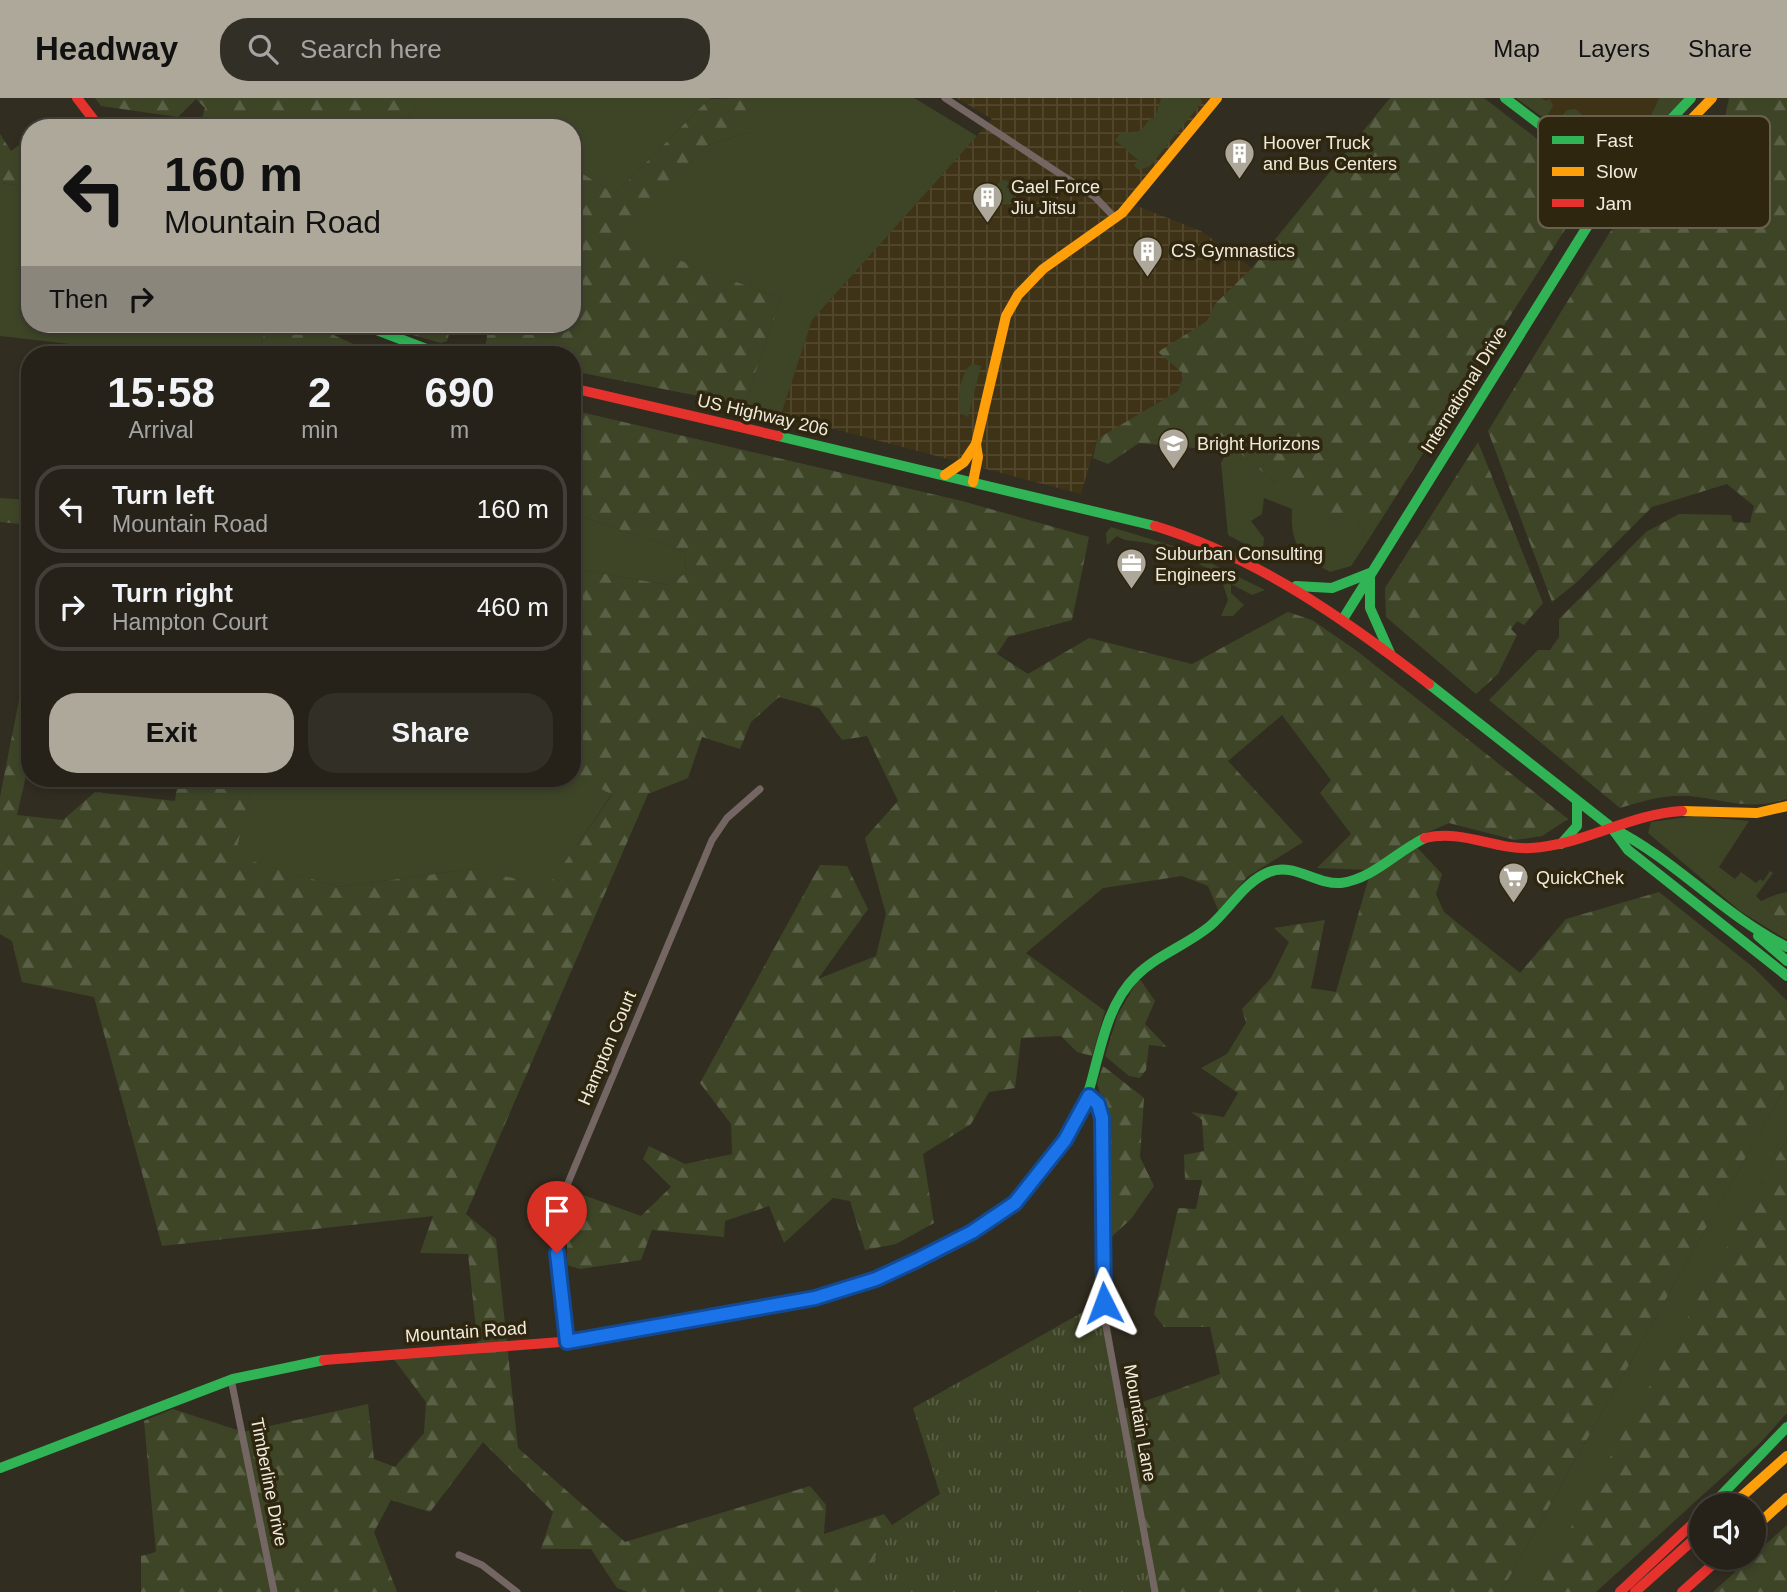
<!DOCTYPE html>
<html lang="en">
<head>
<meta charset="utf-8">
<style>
	body { margin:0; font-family:Arial,sans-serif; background:#322f26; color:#f1f3f6; height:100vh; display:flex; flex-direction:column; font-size:26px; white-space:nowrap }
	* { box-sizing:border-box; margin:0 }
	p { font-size:23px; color:#a4a4a2 }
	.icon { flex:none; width:38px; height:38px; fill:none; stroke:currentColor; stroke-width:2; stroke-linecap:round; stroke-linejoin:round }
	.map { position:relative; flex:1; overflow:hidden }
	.drawer { position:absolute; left:21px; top:248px; width:560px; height:441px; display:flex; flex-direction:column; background:#262219; border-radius:28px; box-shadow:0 4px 10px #0003,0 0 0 2px #423f38 }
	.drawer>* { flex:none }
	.top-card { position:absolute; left:21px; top:21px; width:560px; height:214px; border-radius:28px; box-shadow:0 4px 10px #0003,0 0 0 2px #423f38; background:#aea89b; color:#111; overflow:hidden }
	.fabs { position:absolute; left:1689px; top:1395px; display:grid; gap:14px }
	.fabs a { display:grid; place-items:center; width:77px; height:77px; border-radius:50%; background:#262219; box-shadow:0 4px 10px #0003,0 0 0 2px #423f38; font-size:35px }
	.pin { position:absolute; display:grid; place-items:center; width:60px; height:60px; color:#fff; margin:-72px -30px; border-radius:50% 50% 50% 0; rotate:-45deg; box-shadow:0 0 7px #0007 }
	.pin .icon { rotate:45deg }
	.me { position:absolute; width:77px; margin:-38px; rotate:357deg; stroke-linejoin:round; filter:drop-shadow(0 0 5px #0008) }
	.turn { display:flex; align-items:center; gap:24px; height:147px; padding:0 28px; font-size:32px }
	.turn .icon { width:91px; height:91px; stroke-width:2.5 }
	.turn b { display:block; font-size:49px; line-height:60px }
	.then { display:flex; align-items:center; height:66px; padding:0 28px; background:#0003; gap:14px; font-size:26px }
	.eta { display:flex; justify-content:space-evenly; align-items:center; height:119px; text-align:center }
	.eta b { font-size:42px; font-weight:700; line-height:49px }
	.button { display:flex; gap:14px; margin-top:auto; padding:14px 28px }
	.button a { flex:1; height:80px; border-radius:28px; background:#aea89b; color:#111; font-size:28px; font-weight:700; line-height:80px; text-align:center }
	.button a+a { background:#322f26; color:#f1f3f6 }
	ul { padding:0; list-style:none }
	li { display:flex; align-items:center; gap:21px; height:88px; margin:0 14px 10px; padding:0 14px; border:4px solid #423f38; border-radius:28px }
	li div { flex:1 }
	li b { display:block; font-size:26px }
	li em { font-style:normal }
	header { display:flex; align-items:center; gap:42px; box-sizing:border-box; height:98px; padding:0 35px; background:#aea89b; color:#111 }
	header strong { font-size:33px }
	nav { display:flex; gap:38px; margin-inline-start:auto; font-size:24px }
	.search { width:490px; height:63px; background:#322f26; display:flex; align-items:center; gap:18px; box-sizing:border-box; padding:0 24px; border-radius:28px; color:#a4a4a2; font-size:26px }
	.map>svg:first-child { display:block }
	.built { fill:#3f3317 }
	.industrial { fill:url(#industrial-grid) }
	.green { fill:#3e4527 }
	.forest { fill:url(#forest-firs) }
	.park { fill:url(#park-tufts) }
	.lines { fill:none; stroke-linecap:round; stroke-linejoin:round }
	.street { stroke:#746662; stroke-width:7 }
	.fast { stroke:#30b455; stroke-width:10 }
	.slow { stroke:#ff9f0a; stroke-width:10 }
	.jam { stroke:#e5322d; stroke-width:10 }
	.route-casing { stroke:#114b97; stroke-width:18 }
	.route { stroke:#1a73e8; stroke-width:12 }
	.labels { text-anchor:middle; stroke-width:7; stroke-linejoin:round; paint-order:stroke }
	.poi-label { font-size:18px; fill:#f1ebdd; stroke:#2f260f; text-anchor:start }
	.street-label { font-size:18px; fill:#f1ebdd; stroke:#2f260f }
	.key { fill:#2f260f; stroke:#69614d; stroke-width:2 }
	.key-label { font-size:19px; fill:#f1ebdd }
</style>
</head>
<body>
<header>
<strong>Headway</strong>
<div class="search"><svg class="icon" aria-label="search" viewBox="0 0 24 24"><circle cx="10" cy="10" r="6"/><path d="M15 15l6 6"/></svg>Search here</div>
<nav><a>Map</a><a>Layers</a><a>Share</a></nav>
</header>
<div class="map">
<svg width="1787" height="1494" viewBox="0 0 1787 1494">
	<defs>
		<pattern id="industrial-grid" width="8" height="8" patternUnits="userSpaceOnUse" patternTransform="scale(1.75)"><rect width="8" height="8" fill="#3f3317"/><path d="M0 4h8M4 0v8" fill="none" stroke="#52472d"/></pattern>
		<pattern id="forest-firs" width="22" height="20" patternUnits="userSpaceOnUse" patternTransform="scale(1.75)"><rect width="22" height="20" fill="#3e4527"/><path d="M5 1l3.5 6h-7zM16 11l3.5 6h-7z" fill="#5a6046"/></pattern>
		<pattern id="park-tufts" width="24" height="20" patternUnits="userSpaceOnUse" patternTransform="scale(1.75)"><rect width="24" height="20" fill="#3e4527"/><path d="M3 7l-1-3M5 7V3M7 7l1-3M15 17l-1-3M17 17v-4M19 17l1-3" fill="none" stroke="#5a6046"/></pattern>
	</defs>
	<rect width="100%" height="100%" fill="#322d21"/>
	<path class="built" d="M1519,0H1683L1617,64L1567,37Z"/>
	<path class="industrial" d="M957,0H1210L1127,104L1201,133L1252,170L1215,206L1207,223L1159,254L1184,276L1178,293L1097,341L1081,396L781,317L812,222L992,21Z"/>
	<g class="green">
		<path d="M424,0H713L709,1L615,96L572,69V30H398Z"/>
		<path d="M739,0H914L977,38L812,222L781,317L744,307L781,201L615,138L708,47L750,34V16Z"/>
		<path d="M1161,0H1200L1202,4L1150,68L1139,72L1134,68L1138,62L1115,42L1121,35L1140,33L1151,20H1155Z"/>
		<path d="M1516,0H1541L1546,3L1550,1L1553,8L1548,17L1541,18Z"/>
		<path d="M1659,0H1684L1628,59C1607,76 1571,49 1558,30V23L1567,12L1576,11L1591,26L1587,33L1606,54L1613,47C1633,49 1653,17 1659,0Z"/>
		<path d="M1005,82L1009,84L1006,90L1009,92L1013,87L1018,92L1008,107L994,99L992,94L1000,83Z"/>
		<path d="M0,85L30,89V226H267L258,257H168L0,238Z"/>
		<path d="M972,266L981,268L968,319L960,315C956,303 961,273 972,266Z"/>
		<path d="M1227,353L1239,354L1274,384L1358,421L1367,444L1351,468L1330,474C1299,457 1290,446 1292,411L1264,400L1262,416L1251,423L1264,440L1263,451L1278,464L1228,437L1221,365Z"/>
		<path d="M572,415L685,454L686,475L668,487L572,470Z"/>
		<path d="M1111,429L1180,450L1265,492L1252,497L1231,486V495L1244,507L1233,518H1221L1228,502L1221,480C1201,465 1171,450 1147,445C1135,442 1128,445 1117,438L1107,447L1106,435Z"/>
		<path d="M572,674L612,696L548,789L472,771L339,789L234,758L253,681H572Z"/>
		<path d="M1695,718L1749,723L1719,769L1735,781L1741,774L1756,785L1760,781L1763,783L1770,773L1773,775L1756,798L1761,803L1775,797L1768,808L1778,823L1787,829V842L1740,813L1648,735L1651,724Z"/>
		<path d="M1787,986V1041L1536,1494H1501Z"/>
	</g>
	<g class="forest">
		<path d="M95,0H424L398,30H262L245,19L237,30H199L205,10L196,1L178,19L101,8Z"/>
		<path d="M739,0L750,16V34L708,47L616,138L781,201L744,307L572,273V257L484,256L489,226H572V69L615,96L709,1Z"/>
		<path d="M1390,0H1484L1589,81L1590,92L1367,444L1358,421L1336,423L1274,384L1239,354L1139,345L1108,366L1093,360L1097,341L1178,293L1184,276L1158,254L1207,223L1215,206L1252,170Z"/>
		<path d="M1729,0H1787V701C1748,713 1728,702 1690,698C1665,696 1643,703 1620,710L1489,602L1538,552H1550L1559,539V521L1646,434L1679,416L1731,417L1733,424L1750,425L1754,408L1727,386L1652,409L1576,485L1552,504L1488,333L1610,134L1678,63L1723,29Z"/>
		<path d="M0,36L11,53L30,39V89L0,85Z"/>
		<path d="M267,226H310L377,257H258Z"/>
		<path d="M374,226H452L447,243L441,245Z"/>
		<path d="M572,312L962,403L1089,439L1072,522L1008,539L997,556L1028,576L1089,540L1192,566L1288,514L1312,522L1357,553L1568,721L1542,738L1515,742L1449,725L1410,742L1442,776L1436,796L1444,814L1520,875L1566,821L1659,794L1754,870L1787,903V986L1501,1494H1151L1123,1311L1220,1276L1210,1229H1164L1154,1216L1178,1110L1196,1111L1202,1082H1185L1184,1057L1204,1053L1202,1022L1191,1014L1224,1019L1238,995L1201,970L1227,956L1246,925L1242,911L1271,880L1289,844L1274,830L1325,822L1311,890L1336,894L1371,772L1317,770L1351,736L1320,695L1331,682L1282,617L1228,663L1303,744L1247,779L1219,814L1208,788L1182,778L1103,790L1026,855L1105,913L1092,958L1077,954L1061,938L1021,940L1015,990L989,994L971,1026L923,1056L934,1125L896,1146L865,1152L850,1103L833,1100L784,1145L769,1108L725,1123L724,1139L652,1132L641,1162L580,1171L567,1167V1121L575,1094L641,1118L671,1089L643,1061L649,1048L685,1066L732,1056L731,1026L700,985L820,767L847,768L868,811L818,881L876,858L886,816L865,740L898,703L867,638L842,642L819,610L779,599L751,624L740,651L702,639L688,680L648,696L466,1116L496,1141L518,1350L625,1444L810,1388L826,1407L824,1436L884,1416L892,1427L866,1476L871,1494H628L617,1490L591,1451H541L553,1414L483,1344L430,1414L391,1402L374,1434L397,1494H141V1458L156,1454L144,1323L173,1311L243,1334L368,1306L374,1361L395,1369L424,1335L426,1304L390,1256L478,1250L468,1156L420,1155L433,1118L162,1148L94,899L22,884L12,843L0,836V699L30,546V660L17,717L63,722L95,694L175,703L178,681H253L235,758L339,789L472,771L548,788L612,697L572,674V470L668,487L686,475L685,454L572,415Z"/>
		<path d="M1478,344L1543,505L1524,527L1517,523L1511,531L1517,537L1498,576L1476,596L1386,519L1385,490Z"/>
		<path d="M0,400L30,402V427L0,424Z"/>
		<path d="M1787,794V829L1778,823L1768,808L1775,797Z"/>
		<path d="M1139,880L1155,903L1145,926L1167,949L1149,947L1146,972L1140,980L1129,978L1105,958L1118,916Z"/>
		<path d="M1103,968L1144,1000L1140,1059L1154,1088L1131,1121L1108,1142V1022L1097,985Z"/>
		<path d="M1787,1041V1315L1761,1344L1596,1494H1535Z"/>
		<path d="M1787,1427V1494H1713Z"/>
	</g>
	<path class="park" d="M1106,1201L1151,1494H871L866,1476L892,1427L940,1396L913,1310Z"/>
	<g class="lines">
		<g class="street">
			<path d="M945,0L1095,99L1116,121"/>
			<path d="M1089,998L1098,1006L1102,1020L1106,1228L1155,1494"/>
			<path d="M567,1244L554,1129L557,1111L712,742L727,720L760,691"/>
			<path d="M231,1281L274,1494"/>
			<path d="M459,1457L482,1467L517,1494"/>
		</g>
		<g class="fast">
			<path d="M1505,0L1617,85"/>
			<path d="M361,226L442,257"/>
			<path d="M778,338L1155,428"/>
			<path d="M1296,488L1332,490L1370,475V510L1390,555"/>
			<path d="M1343,521L1605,100L1628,67L1691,0"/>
			<path d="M1429,586L1611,729L1628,752L1787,878"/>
			<path d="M1612,730C1676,762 1723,817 1787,849"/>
			<path d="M1561,746L1577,728V703"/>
			<path d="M1758,838L1787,863"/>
			<path d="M1074,1030C1100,983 1096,918 1136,878C1157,857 1187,847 1210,828C1230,811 1244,784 1269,774C1294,764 1316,787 1341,785C1373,781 1397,753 1425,740"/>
			<path d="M0,1370L233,1281L324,1262"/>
			<path d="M1712,1407L1787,1329"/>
		</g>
		<g class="slow">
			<path d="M1620,84L1682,31L1712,0"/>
			<path d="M945,377L964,364L976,346L1006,218L1018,197L1043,171L1122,115L1217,0"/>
			<path d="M973,384L978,359L976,346"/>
			<path d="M1682,713L1757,715L1787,708"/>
			<path d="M726,1217C853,1194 1007,1154 1074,1030"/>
			<path d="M1732,1407L1787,1358"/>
			<path d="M1754,1430L1787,1400"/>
		</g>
		<g class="jam">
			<path d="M77,0L100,30"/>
			<path d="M572,290L778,338"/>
			<path d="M1155,428C1257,459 1346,522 1429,586"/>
			<path d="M1425,740C1463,731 1494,752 1531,750C1584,747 1629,716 1682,713"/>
			<path d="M324,1262L574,1243L726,1217"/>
			<path d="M1620,1494L1701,1418"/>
			<path d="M1635,1494L1701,1435"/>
			<path d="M1682,1494L1720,1460"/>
		</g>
	</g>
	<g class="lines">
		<defs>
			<path id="route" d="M557,1155L567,1244L815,1200L876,1181L917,1162L972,1134L1015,1105L1065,1042L1089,998L1098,1006L1102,1020L1104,1205"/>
		</defs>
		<use href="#route" class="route-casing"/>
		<use href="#route" class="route"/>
	</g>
	<defs>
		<symbol id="building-pin" viewBox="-11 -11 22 30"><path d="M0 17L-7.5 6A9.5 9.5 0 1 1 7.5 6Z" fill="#aea89b" stroke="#2f260f"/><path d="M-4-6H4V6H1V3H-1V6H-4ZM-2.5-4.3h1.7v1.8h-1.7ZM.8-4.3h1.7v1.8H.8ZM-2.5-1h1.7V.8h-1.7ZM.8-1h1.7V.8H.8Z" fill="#fff"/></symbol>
		<symbol id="school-pin" viewBox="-11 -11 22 30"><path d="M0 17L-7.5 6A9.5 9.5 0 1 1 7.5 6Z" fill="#aea89b" stroke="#2f260f"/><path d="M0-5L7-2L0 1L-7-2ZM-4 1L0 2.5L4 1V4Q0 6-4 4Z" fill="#fff"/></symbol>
		<symbol id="office-pin" viewBox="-11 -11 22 30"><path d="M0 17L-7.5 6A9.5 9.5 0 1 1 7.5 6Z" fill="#aea89b" stroke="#2f260f"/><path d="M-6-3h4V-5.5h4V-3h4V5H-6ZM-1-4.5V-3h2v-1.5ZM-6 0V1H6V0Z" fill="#fff"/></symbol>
		<symbol id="supermarket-pin" viewBox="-11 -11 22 30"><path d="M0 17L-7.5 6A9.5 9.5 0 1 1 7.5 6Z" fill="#aea89b" stroke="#2f260f"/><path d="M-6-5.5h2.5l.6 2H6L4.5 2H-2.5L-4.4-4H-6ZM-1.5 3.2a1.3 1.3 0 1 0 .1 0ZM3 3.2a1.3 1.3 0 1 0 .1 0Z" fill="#fff"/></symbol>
	</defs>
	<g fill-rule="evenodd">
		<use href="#building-pin" x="1222" y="38" width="35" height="47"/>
		<use href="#building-pin" x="970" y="82" width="35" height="47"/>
		<use href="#building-pin" x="1130" y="136" width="35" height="47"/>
		<use href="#school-pin" x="1156" y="328" width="35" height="47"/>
		<use href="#office-pin" x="1114" y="448" width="35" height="47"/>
		<use href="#supermarket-pin" x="1496" y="762" width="35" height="47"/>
	</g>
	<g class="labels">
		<g class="poi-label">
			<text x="1263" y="51">Hoover Truck<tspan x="1263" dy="21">and Bus Centers</tspan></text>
			<text x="1011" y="95">Gael Force<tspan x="1011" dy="21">Jiu Jitsu</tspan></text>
			<text x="1171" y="159">CS Gymnastics</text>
			<text x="1197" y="352">Bright Horizons</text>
			<text x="1155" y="462">Suburban Consulting<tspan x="1155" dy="21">Engineers</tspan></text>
			<text x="1536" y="786">QuickChek</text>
		</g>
		<g class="street-label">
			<text transform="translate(1464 292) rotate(-58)" y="6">International Drive</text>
			<text transform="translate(763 317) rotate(13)" y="6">US Highway 206</text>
			<text transform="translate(607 950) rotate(-67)" y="6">Hampton Court</text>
			<text transform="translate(466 1234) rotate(-4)" y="6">Mountain Road</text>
			<text transform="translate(1140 1325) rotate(80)" y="6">Mountain Lane</text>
			<text transform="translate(269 1384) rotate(79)" y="6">Timberline Drive</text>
		</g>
	</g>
	<rect x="1538" y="18" width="232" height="112" rx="10" class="key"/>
	<rect x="1552" y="38" width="32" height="8" fill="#30b455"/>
	<rect x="1552" y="69" width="32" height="9" fill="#ff9f0a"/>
	<rect x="1552" y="101" width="32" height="8" fill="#e5322d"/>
	<g class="key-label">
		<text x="1596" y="49">Fast</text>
		<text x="1596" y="80">Slow</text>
		<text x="1596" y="112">Jam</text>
	</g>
</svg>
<div class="fabs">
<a><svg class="icon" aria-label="sound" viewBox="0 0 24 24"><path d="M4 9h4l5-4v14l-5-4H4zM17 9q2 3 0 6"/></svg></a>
</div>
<div class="pin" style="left:557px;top:1155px;background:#d93025"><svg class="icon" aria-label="arrive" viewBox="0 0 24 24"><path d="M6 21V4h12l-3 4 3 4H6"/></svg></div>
<svg class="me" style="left:1104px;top:1205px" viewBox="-20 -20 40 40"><path d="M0-17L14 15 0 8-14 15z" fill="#1a73e8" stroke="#fff" stroke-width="4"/></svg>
<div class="top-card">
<div class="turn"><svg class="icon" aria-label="left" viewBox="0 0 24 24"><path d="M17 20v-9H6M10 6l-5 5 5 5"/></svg><div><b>160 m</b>Mountain Road</div></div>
<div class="then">Then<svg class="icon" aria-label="right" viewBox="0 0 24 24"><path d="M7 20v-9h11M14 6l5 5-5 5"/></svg></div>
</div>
<section class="drawer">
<div class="eta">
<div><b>15:58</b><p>Arrival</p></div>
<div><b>2</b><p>min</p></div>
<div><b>690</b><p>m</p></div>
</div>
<ul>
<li><svg class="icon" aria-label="left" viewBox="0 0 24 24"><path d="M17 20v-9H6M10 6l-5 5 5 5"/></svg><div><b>Turn left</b><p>Mountain Road</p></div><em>160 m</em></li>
<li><svg class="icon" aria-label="right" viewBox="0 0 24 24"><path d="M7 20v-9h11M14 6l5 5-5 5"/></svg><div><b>Turn right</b><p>Hampton Court</p></div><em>460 m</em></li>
</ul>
<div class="button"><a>Exit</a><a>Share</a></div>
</section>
</div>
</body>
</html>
